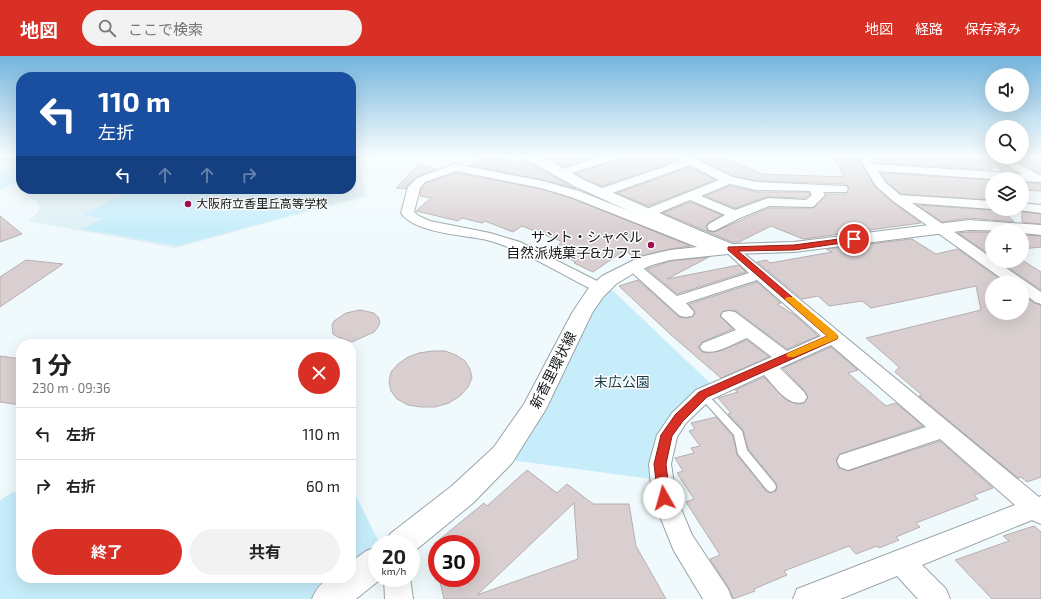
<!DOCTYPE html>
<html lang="ja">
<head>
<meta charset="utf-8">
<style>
	body { margin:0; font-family:"Exo 2","Noto Sans JP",sans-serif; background:#f2f2f2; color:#222; height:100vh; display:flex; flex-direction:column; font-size:15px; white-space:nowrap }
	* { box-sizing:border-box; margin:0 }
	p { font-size:13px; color:#767676 }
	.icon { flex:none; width:22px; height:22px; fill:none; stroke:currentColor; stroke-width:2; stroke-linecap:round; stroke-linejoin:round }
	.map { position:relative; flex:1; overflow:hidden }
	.details { position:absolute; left:16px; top:283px; width:340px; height:244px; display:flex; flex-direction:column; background:#fff; border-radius:16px; box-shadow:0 4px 16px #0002 }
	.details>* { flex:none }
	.banner { position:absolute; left:16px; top:16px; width:340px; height:122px; border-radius:16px; box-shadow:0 4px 16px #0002; background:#1a4fa0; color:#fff; overflow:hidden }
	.fabs { position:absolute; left:985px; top:12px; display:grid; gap:8px }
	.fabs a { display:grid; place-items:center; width:44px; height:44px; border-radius:50%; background:#fff; box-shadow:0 4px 16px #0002; font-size:20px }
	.speed { position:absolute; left:368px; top:479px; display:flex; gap:8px; font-size:20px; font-weight:700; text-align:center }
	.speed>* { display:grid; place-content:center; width:52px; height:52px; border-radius:50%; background:#fff; box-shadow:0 4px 16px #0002; line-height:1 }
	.speed small { font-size:10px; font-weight:400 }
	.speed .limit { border:6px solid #d22; background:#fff; color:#111 }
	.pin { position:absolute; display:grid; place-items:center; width:34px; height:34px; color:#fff; margin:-17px; border:2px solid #fff; border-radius:50%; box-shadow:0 1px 4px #0007 }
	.me { position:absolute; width:44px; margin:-22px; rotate:353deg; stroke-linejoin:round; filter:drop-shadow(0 0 3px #0008) }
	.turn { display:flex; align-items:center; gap:14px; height:84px; padding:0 16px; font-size:18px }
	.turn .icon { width:52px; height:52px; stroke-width:2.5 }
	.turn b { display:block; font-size:28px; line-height:34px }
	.lanes { display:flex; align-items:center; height:38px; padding:0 16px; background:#0003; justify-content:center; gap:20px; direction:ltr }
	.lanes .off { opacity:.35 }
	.round { display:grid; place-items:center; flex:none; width:42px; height:42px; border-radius:21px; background:#f2f2f2 }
	.headline { display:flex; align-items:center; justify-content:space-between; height:68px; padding:0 16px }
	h1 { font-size:24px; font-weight:700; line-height:30px }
	.cta { display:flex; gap:8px; margin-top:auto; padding:8px 16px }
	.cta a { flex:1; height:46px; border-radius:24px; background:#d93025; color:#fff; font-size:16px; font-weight:700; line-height:46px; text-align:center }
	.cta a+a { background:#f2f2f2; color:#222 }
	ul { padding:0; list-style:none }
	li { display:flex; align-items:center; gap:12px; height:52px; padding:0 16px; border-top:1px solid #e0e0e0 }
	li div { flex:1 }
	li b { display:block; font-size:15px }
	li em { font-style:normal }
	header { display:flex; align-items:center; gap:24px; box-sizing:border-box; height:56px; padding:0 20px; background:#d93025; color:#fff }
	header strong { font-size:19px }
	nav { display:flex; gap:22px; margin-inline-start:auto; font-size:14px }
	.search { width:280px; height:36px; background:#f2f2f2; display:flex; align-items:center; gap:10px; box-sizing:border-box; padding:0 14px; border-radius:22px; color:#767676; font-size:15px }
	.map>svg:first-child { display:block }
	.built { fill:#def0f6 }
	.green { fill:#c7edfb }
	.building { fill:#d9cfd1; stroke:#b8aeb0; fill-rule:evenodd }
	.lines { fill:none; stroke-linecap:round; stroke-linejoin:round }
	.service-casing { stroke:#9ba4a8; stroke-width:2 }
	.minor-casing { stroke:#9ba4a8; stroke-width:2 }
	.tertiary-casing { stroke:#9ba4a8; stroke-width:2 }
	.service { fill:#fff; fill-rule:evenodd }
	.minor { fill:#fff; fill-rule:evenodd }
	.tertiary { fill:#fff; fill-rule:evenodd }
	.route { fill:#d93025; stroke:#8d1f18 }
	.slow { fill:#f59e0b }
	.poi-dot { fill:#a10e53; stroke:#fff; stroke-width:1.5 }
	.labels { text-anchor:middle; stroke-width:3; stroke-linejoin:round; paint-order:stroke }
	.far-poi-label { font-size:12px; fill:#111516; stroke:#fff; text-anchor:start }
	.poi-label { font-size:14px; fill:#111516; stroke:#fff; text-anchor:end }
	.street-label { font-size:14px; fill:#111516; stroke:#fff }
	.park-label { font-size:14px; fill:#163b47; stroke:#fff }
</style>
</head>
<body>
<header>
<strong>地図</strong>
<div class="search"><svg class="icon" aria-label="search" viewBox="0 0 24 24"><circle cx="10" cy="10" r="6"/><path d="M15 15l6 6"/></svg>ここで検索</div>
<nav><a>地図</a><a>経路</a><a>保存済み</a></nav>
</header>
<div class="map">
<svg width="1041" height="543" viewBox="0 0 1041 543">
	<rect width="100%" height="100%" fill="#f0fafd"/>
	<path class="built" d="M351,99H357L367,140L175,192L28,165L38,156L40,151L36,145L19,134L21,121V133H351Z"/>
	<g class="green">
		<path d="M0,99H21V105L0,110Z"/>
		<path d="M19,108L15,127L0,134V112Z"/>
		<path d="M133,133H333L332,148L177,190L83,173L102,162L83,159Z"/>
		<path d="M610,232L712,329C672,348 647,377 651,423L510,404L590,259Z"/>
		<path d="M351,430L380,488H377V493L351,513Z"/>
		<path d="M13,436L21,438V522H339L312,543H0V444Z"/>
	</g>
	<g class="building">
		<path d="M488,99L520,107L526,105L576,133L543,124L470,109Z"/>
		<path d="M544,99H600L564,111Z"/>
		<path d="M624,99H672L678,104L602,130L575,118L622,102Z"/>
		<path d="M691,99H717L762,118L844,121L832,99H857L875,131L892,146L921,167L803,183L771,170L739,186H732L663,157L690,146L722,159L708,167L706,170L708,175L714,176L769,152H813L826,140V138H846L849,132L846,128L756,125L733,120Z"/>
		<path d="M871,99H944L989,104L984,99H992V102L1016,116L1002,115L992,106V114L875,107Z"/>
		<path d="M1022,99H1041V118L1009,101H1022Z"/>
		<path d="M419,108L436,113L416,121L407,130L406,133L396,132Z"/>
		<path d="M690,111L715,124L648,150L617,137Z"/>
		<path d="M456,117L541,133L571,142L691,190L670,193L634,202L625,194L593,216L574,207L576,206L549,194L563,186L522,170L513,176L485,165L482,167L462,162L458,165L416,155L431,142L420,140L421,133L426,127Z"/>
		<path d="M881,117L992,124V144L901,138L886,125Z"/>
		<path d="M1022,126L1041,128V135L1022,134Z"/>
		<path d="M730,130L756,136H809L810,139L805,142L767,141L735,152L705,140Z"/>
		<path d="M917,149L992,154L994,153H1002L1014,166L969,162L942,166Z"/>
		<path d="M1022,156L1041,158V168L1022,166Z"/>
		<path d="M0,160L22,178L0,186Z"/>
		<path d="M969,176H992V200L958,177Z"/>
		<path d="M1022,179L1041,180V191L1022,193Z"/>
		<path d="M912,183L936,198L958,193L1005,227H992V257H1022V238L1034,247L1041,249V421L1027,426L1021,421L1018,422L919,340L922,339L895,316L899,311L866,282L981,254L976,230L871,252L862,245L829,250L818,240L802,243L757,206L767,204L770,207L832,196L826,193Z"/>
		<path d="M709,201L667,223L739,209L746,216L677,238L647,213L670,205Z"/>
		<path d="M26,204L63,208L0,251V221Z"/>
		<path d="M1022,204L1041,216V234L1000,206Z"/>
		<path d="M638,224L679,261L686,262L692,261L695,257L689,248L757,226L781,247L777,248L796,260L818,280L787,293L736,255H723L720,260L733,273L702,286L698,291L702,296L708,297L720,295L747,284L769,301L721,322L670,278L619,230Z"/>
		<path d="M360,254L374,257L378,261L380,266L378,271L374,276L352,286L338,281L333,278L332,269L334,265L346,257Z"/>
		<path d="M831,291L858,314L848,317L886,350L896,347L923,370L840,398L836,404L839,412L848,415L940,385L993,432L974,439L978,443L916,467L920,471L896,481L899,484L879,492L877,490L856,498L849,490L784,515L787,519L754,533L755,535L733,543L729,532L710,503L720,499L686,446L694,443L677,417L683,415L675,402L694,397L691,392L700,390L689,375L695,373L691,367L716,361L733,380L737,399L766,435L770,437L776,435L777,431L776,427L748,393L743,374L728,358L731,357L718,342L738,336L735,334L764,321L786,344L798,348L804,347L808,342L805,335L783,312Z"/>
		<path d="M432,295H445L456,299L465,305L470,313L472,322L468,331L460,340L449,347L435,351H421L408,349L397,343L391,335L389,326L391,316L398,308L408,301L419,297Z"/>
		<path d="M0,300L21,303V349L0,346Z"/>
		<path d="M527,414L557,437L567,428L593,448H629L636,490L666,543H444L439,522H471V488H434L484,447L487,450ZM574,447L578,503L477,539L495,522Z"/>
		<path d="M1034,470L1041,476V543H992L955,504L1009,485L1003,480Z"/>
	</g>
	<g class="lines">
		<defs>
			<path id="service" d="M703,336L706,337L742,375L747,394L775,428L776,431L775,434L771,436L767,434L738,398L734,379L698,339L700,337Z"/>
			<g id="minor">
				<path d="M606,99H623L622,101L566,119H558L556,117L558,115Z"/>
				<path d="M673,99H687L733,121L756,126L846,130L848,133L846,136H823L825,139L813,151L769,150L740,162L714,175L709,174L707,171L709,168L725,159L690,144L647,162L723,193L725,190L730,189L735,190L1039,441L1041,440V468L1032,464L922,509L946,533L950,543H918L897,520L840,543H793L797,533L1015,449L940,383L848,414L840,411L837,405L840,399L926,371L831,289L780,312L804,336L807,341L804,346C787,351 775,330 764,319L710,344L686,367L677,381L671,408L676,441L692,479L728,533L732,543H703L674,495L652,441L649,408L657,379L672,357L696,334L772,301L747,282C734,287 717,299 703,295L700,291L703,287L736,274L721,260L723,256L729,255L735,256L787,295L821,280L757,224L686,247L694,256L692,260L686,261L680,260L626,211L628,208L633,207L638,208L677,240L749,217L724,194L722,197L717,198L712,197L571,141L541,132L456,115L425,126L420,132L414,156L419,160L430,165L490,177L520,186L605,229L608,232L605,235L600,237L595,235C560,218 524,194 487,184C464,179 414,177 401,157L408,131L417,122L455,108L543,125L579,135L640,159L641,155L719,124L690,109L604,140H596L594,137L596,134L681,105ZM730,128L756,134L810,135L812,139L806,144L768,142L735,154L701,140Z"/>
				<path d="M858,99H869L874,108L1022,118L993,101H1006L1041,120V126H1039L1022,125V123H992L878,115L885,126L900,139L992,145V153L912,147L992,202V205H996L1041,236V248L1035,246L1022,236V227H1008L893,145L876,130Z"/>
				<path d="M1022,147L1041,149V157L1018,154L1022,153Z"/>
				<path d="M384,522H410L413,543H385Z"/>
			</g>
			<g id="tertiary">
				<path d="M523,99H539L584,124L696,173L732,188L794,186L969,164L1041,169V179L1022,177V175L969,174L794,196L728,198L670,204L652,209L634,217L616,228L603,241L592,257L546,353L512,407L473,447L411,498V488H386L390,478L453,429L494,391L524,348L572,257L588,233L602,220L640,201L670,194L707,190L574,130L524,102Z"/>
				<path d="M377,491V522H382L356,543H312C321,522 330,522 351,522V506L366,495Z"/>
			</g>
		</defs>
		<use href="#service" class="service-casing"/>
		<use href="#minor" class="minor-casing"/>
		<use href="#tertiary" class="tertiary-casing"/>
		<use href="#service" class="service"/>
		<use href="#minor" class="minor"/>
		<use href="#tertiary" class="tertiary"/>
	</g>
	<linearGradient id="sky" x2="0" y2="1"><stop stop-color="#74b5de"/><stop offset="0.57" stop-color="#f8fdfe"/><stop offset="1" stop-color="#f8fdfe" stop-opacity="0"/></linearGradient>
	<rect width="1041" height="175" fill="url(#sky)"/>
	<path class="route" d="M854,181H856V185L794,194L738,195L838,280L837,283L707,341L683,365L672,380L666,408L670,442L668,445L664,447L660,445L658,442L654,408L661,379L675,359L699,336L827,280L728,194V191L794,189Z"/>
	<path class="slow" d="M787,241H793L837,278L838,280L837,283L794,301H788L786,299L788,297L827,280L787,245L785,243Z"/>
	<g class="poi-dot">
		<circle cx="188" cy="148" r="4"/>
		<circle cx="651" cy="189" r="4"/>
	</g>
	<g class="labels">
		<g class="far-poi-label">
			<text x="196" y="152">大阪府立香里丘高等学校</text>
		</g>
		<g class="poi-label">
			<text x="643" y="186">サント・シャペル<tspan x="643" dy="16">自然派焼菓子&amp;カフェ</tspan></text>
		</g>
		<g class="street-label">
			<text transform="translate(553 314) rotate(-63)" y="5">新香里環状線</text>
		</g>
		<g class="park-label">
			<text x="622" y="331">末広公園</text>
		</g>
	</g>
</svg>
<div class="fabs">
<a><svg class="icon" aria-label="sound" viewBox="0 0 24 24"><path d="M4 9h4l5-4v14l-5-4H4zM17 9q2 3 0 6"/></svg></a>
<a><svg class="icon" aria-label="search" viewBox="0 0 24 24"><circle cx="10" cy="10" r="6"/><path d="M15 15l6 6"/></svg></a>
<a><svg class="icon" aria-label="layers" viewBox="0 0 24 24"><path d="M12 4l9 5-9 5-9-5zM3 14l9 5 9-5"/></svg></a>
<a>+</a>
<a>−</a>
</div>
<div class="speed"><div>20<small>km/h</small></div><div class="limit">30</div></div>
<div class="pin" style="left:854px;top:183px;background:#d93025"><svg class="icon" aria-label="arrive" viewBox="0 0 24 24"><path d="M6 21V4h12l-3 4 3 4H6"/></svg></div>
<svg class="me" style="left:664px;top:442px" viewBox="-20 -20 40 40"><circle r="19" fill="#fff"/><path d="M0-13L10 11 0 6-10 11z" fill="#d93025"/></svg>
<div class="banner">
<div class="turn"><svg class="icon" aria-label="left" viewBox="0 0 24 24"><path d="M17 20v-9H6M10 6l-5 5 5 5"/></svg><div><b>110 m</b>左折</div></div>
<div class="lanes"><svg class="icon" aria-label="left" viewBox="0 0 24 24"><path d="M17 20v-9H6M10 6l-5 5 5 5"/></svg><svg class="icon off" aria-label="ahead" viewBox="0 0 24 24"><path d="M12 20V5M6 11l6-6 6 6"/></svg><svg class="icon off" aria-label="ahead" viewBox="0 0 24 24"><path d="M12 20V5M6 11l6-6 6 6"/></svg><svg class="icon off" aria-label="right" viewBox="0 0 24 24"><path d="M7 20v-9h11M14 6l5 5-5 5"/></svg></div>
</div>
<section class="details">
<div class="headline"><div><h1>1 分</h1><p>230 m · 09:36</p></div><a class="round" style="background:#d93025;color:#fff"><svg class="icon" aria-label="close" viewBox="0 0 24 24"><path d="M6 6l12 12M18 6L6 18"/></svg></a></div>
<ul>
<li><svg class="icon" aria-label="left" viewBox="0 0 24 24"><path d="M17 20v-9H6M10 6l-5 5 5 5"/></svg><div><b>左折</b></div><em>110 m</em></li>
<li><svg class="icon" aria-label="right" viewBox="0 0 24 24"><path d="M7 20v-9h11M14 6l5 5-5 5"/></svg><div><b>右折</b></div><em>60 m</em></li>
</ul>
<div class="cta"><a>終了</a><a>共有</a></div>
</section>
</div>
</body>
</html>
